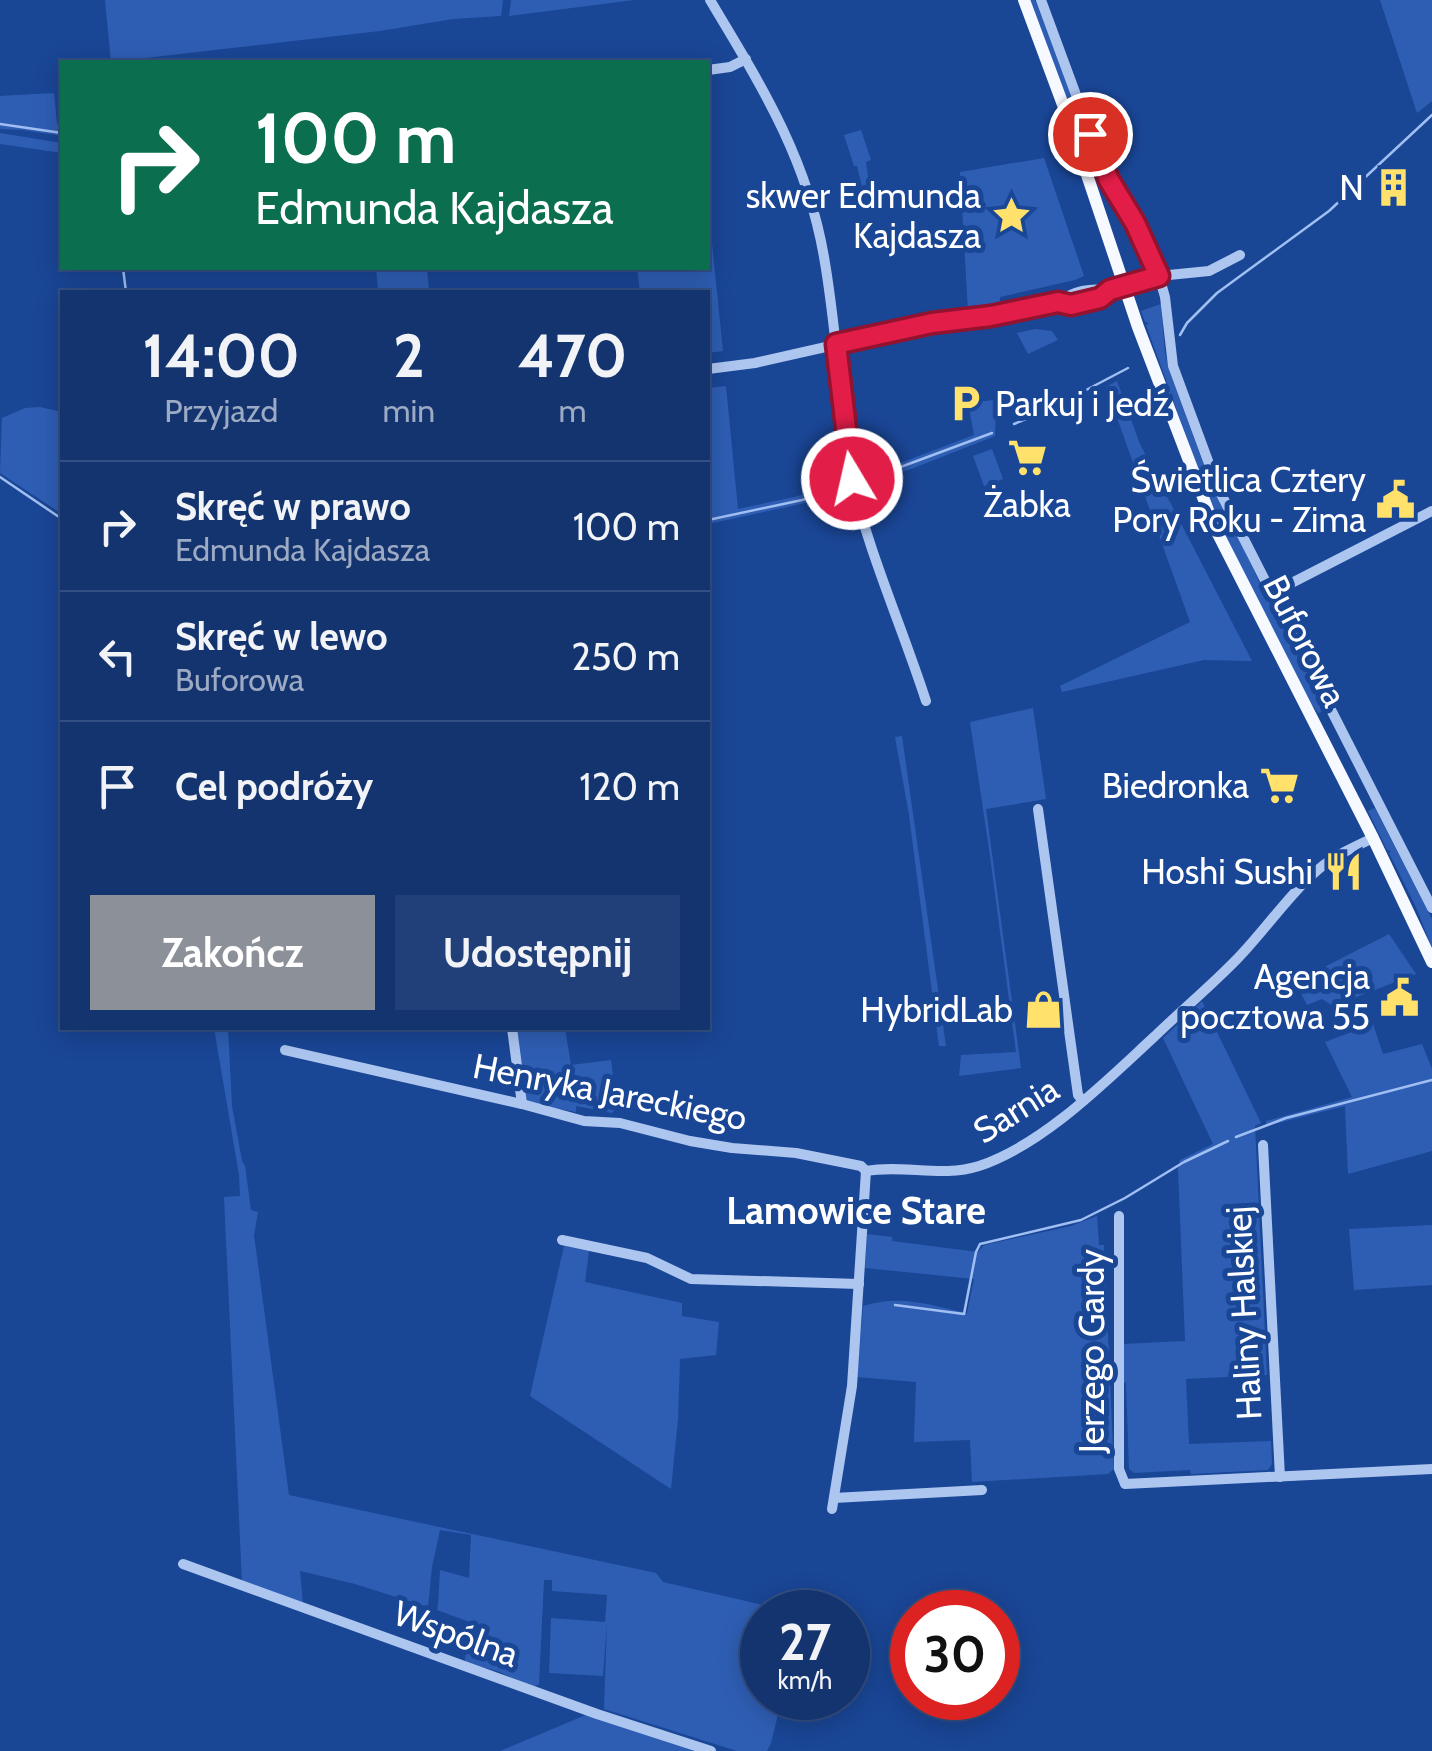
<!DOCTYPE html>
<html lang="pl">
<head>
<meta charset="utf-8">
<style>
	body { margin:0; font-family:Cabin,sans-serif; background:#213f78; color:#f1f3f6; height:100vh; display:flex; flex-direction:column; font-size:38px; white-space:nowrap }
	* { box-sizing:border-box; margin:0 }
	p { font-size:32px; color:#9daac3 }
	.icon { flex:none; width:55px; height:55px; fill:none; stroke:currentColor; stroke-width:2; stroke-linecap:round; stroke-linejoin:round }
	.map { position:relative; flex:1; overflow:hidden }
	.panel { position:absolute; left:60px; top:290px; width:650px; height:740px; display:flex; flex-direction:column; background:#143470; border-radius:0px; box-shadow:0 5px 25px #0003,0 0 0 2px #334f83 }
	.panel>* { flex:none }
	.guide { position:absolute; left:60px; top:60px; width:650px; height:210px; border-radius:0px; box-shadow:0 5px 25px #0003,0 0 0 2px #334f83; background:#0b6e4f; color:#fff; overflow:hidden }
	.speed { position:absolute; left:740px; top:1590px; display:flex; gap:20px; font-size:50px; font-weight:700; text-align:center }
	.speed>* { display:grid; place-content:center; width:130px; height:130px; border-radius:50%; background:#143470; box-shadow:0 5px 25px #0003,0 0 0 2px #334f83; line-height:1 }
	.speed small { font-size:25px; font-weight:400 }
	.speed .limit { border:15px solid #d22; background:#fff; color:#111 }
	.pin { position:absolute; display:grid; place-items:center; width:85px; height:85px; color:#fff; margin:-42px; border:5px solid #fff; border-radius:50%; box-shadow:0 2px 10px #0007 }
	.me { position:absolute; width:110px; margin:-55px; rotate:351deg; stroke-linejoin:round; filter:drop-shadow(0 0 8px #0008) }
	.turn { display:flex; align-items:center; gap:35px; height:210px; padding:0 30px; font-size:45px }
	.turn .icon { width:130px; height:130px; stroke-width:2.5 }
	.turn b { display:block; font-size:70px; line-height:85px }
	.eta { display:flex; justify-content:space-evenly; align-items:center; height:170px; text-align:center }
	.eta b { font-size:60px; font-weight:700; line-height:70px }
	.action { display:flex; gap:20px; margin-top:auto; padding:20px 30px }
	.action a { flex:1; height:115px; border-radius:0px; background:#8c9099; color:#fff; font-size:40px; font-weight:700; line-height:115px; text-align:center }
	.action a+a { background:#213f78; color:#f1f3f6 }
	ul { padding:0; list-style:none }
	li { display:flex; align-items:center; gap:30px; height:130px; padding:0 30px; border-top:2px solid #334f83 }
	li div { flex:1 }
	li b { display:block; font-size:38px }
	li em { font-style:normal }
	.map>svg:first-child { display:block }
	.green { fill:#2e5eb4 }
	.lines { fill:none; stroke-linecap:round; stroke-linejoin:round }
	.stream { stroke:#a0bff2; stroke-width:2.5 }
	.minor { stroke:#adc6f0; stroke-width:10 }
	.major { stroke:#f6f9ff; stroke-width:12 }
	.route-casing { stroke:#92132f; stroke-width:25 }
	.route { stroke:#e11d48; stroke-width:18 }
	.labels { text-anchor:middle; stroke-width:10; stroke-linejoin:round; paint-order:stroke }
	.poi-label { font-size:35px; fill:#fff; stroke:#1a4696; text-anchor:end }
	.street-label { font-size:35px; fill:#fff; stroke:#1a4696 }
	.neighbourhood-label { font-size:38px; font-weight:bold; fill:#fff; stroke:#1a4696 }
</style>
</head>
<body>
<div class="map">
<svg width="1432" height="1751" viewBox="0 0 1432 1751">
	<rect width="100%" height="100%" fill="#1a4696"/>
	<g class="green">
		<path d="M105,0H503L501,16L453,19L380,31L111,62Z"/>
		<path d="M511,0H634L509,16Z"/>
		<path d="M1030,0H1035C1055,50 1083,108 1088,160Z"/>
		<path d="M1380,0H1432V101L1417,113Z"/>
		<path d="M54,93L57,124L62,125V136L23,130L0,129V96Z"/>
		<path d="M861,130L871,160L866,162L871,199L865,200L857,166H854L844,135Z"/>
		<path d="M0,133L62,143V153L0,144Z"/>
		<path d="M1044,158L1084,276L1075,280L1000,297V301L997,303L968,311L960,172Z"/>
		<path d="M708,204L723,351L708,353V292H640L637,268H708Z"/>
		<path d="M376,268H427L429,292H378Z"/>
		<path d="M1161,304L1165,353L1170,373L1206,471L1259,581L1324,704L1322,712L1318,713L1304,694L1213,510L1146,325L1149,323L1145,322L1141,311Z"/>
		<path d="M1035,329L1052,331L1058,340L1028,354L1017,333Z"/>
		<path d="M1117,381L1140,444L1252,661L1204,660L1062,692L1060,686L1190,622L1106,387Z"/>
		<path d="M726,386L738,509L794,497L846,482L848,491L833,497L708,524V388Z"/>
		<path d="M993,400L996,402L995,436L911,469L860,485L858,479L974,435L969,408L965,407L963,404Z"/>
		<path d="M40,407L62,412V514L0,473L2,418L25,408Z"/>
		<path d="M992,449L1003,479L984,486L973,456Z"/>
		<path d="M1033,708L1046,799L986,809L1021,1068L959,1076L961,1055L1016,1052L989,849L970,722Z"/>
		<path d="M902,736L946,1046H939L909,815L895,737Z"/>
		<path d="M1375,808L1432,919V948L1416,907L1389,853L1391,851L1387,850L1368,811Z"/>
		<path d="M1389,934L1416,974L1333,1006L1322,999L1307,1005L1295,982Z"/>
		<path d="M1202,1001L1261,1123L1255,1126L1267,1375L1186,1379L1189,1444L1271,1441L1272,1464L1268,1470L1191,1474L1190,1470L1134,1473L1129,1469L1126,1383L1122,1382V1344L1185,1341L1178,1168L1180,1160L1213,1144L1163,1038Z"/>
		<path d="M1373,1024L1383,1054L1422,1044L1432,1069V1151L1348,1174L1345,1106L1266,1126V1121L1352,1097L1325,1042Z"/>
		<path d="M214,1028H228L232,1106L242,1161L245,1166L251,1210L258,1212L254,1235L289,1495L656,1573L663,1582L793,1612H762V1698H782L771,1743L767,1751H737L604,1709L607,1622L603,1676L549,1673L551,1618L605,1622L607,1595L552,1591V1580H544L539,1684L533,1687L497,1671L465,1663L467,1621L437,1610L438,1605L440,1570L469,1578L471,1535L440,1530L432,1567L428,1607L355,1584L300,1571L303,1605L242,1582L224,1197L240,1196L239,1175Z"/>
		<path d="M516,1028H565L571,1065L611,1060L617,1108L612,1113L576,1106V1112L532,1104L524,1098Z"/>
		<path d="M1097,1216L1099,1245H1104L1114,1469L1108,1474L972,1482L970,1440L914,1442L916,1382L857,1377L863,1306C903,1294 928,1305 967,1313L974,1279L865,1268L867,1234L892,1237V1241L978,1252L984,1245L1071,1226Z"/>
		<path d="M1432,1225V1285L1354,1290L1349,1229Z"/>
		<path d="M564,1246L589,1251L585,1282L682,1303V1316L719,1322L716,1355L680,1359L678,1419L671,1489L530,1396Z"/>
		<path d="M588,1714L694,1751H500Z"/>
	</g>
	<g class="lines">
		<g class="stream">
			<path d="M0,124L62,133"/>
			<path d="M123,268L126,292"/>
			<path d="M1180,335L1187,323L1217,293L1329,211L1432,115"/>
			<path d="M1014,424L1050,409L1128,368"/>
			<path d="M0,477L62,519"/>
			<path d="M863,481L992,433"/>
			<path d="M708,520L802,500L842,487"/>
			<path d="M1236,1137L1286,1118L1432,1080"/>
			<path d="M895,1305L964,1314L976,1252L980,1244L1081,1220L1125,1198L1184,1162L1228,1141"/>
		</g>
		<g class="minor">
			<path d="M710,0C761,85 807,158 824,257C832,302 836,348 841,393C844,421 845,449 851,477C869,553 902,627 926,701"/>
			<path d="M1041,0L1103,168L1145,242L1159,276L1165,297L1173,366L1218,488L1432,908"/>
			<path d="M708,70L730,67L746,59"/>
			<path d="M1058,303C1072,291 1092,287 1110,291"/>
			<path d="M708,369L755,363L932,323L991,316L1058,303L1071,305L1095,300L1110,291L1159,276L1209,271L1240,255"/>
			<path d="M1272,593L1432,511"/>
			<path d="M1038,809L1078,1095L1083,1101"/>
			<path d="M512,1028L522,1104"/>
			<path d="M285,1050L522,1104L584,1121L620,1123L690,1141L732,1148L796,1153L861,1166L866,1171"/>
			<path d="M1263,1145L1280,1477"/>
			<path d="M866,1171C903,1164 942,1178 979,1166C1043,1145 1106,1081 1155,1036C1182,1010 1212,985 1238,958C1266,929 1289,894 1320,868C1335,855 1355,847 1373,838"/>
			<path d="M1119,1216V1469L1125,1484L1432,1469"/>
			<path d="M562,1240L647,1258L691,1279L859,1284"/>
			<path d="M834,1498L982,1490"/>
			<path d="M832,1509L852,1386L866,1171"/>
			<path d="M183,1564L597,1714L711,1751"/>
		</g>
		<path class="major" d="M1024,0L1069,121L1138,327L1214,526L1373,838L1432,962"/>
	</g>
	<g class="lines">
		<defs>
			<path id="route" d="M852,479L836,344L932,323L991,316L1058,302L1071,305L1100,298L1110,290L1159,276L1135,223L1109,180L1090,134"/>
		</defs>
		<use href="#route" class="route-casing"/>
		<use href="#route" class="route"/>
	</g>
	<defs>
		<symbol id="building-bare" viewBox="-9 -9 18 18"><path d="M-4-6H4V6H1V3H-1V6H-4ZM-2.5-4.3h1.7v1.8h-1.7ZM.8-4.3h1.7v1.8H.8ZM-2.5-1h1.7V.8h-1.7ZM.8-1h1.7V.8H.8Z" fill="#ffe16c" stroke="#1a4696" stroke-width="2.5" paint-order="stroke"/></symbol>
		<symbol id="sight-bare" viewBox="-9 -9 18 18"><path d="M0-6L1.8-2.2L6-1.7L2.9 1.2L3.7 5.4L0 3.3L-3.7 5.4L-2.9 1.2L-6-1.7L-1.8-2.2Z" fill="#ffe16c" stroke="#1a4696" stroke-width="2.5" paint-order="stroke"/></symbol>
		<symbol id="parking-bare" viewBox="-9 -9 18 18"><path d="M-3.5-5.5H1a3.5 3.5 0 0 1 0 7H-1V5.5H-3.5ZM-1-3.4V-.6H.8a1.4 1.4 0 0 0 0-2.8Z" fill="#ffe16c" stroke="#1a4696" stroke-width="2.5" paint-order="stroke"/></symbol>
		<symbol id="supermarket-bare" viewBox="-9 -9 18 18"><path d="M-6-5.5h2.5l.6 2H6L4.5 2H-2.5L-4.4-4H-6ZM-1.5 3.2a1.3 1.3 0 1 0 .1 0ZM3 3.2a1.3 1.3 0 1 0 .1 0Z" fill="#ffe16c" stroke="#1a4696" stroke-width="2.5" paint-order="stroke"/></symbol>
		<symbol id="civic-bare" viewBox="-9 -9 18 18"><path d="M-.6-6.5H3V-4.5H.6V-3L4-1V1h2V6H-6V1h2V-1L-.6-3ZM-1.2 2.5V6h2.4V2.5Z" fill="#ffe16c" stroke="#1a4696" stroke-width="2.5" paint-order="stroke"/></symbol>
		<symbol id="restaurant-bare" viewBox="-9 -9 18 18"><path d="M-5-6h1v4h1v-4h1v4h1v-4h1v5L-1.5 .5V6h-2V.5L-5-1ZM5-6V6H3V1.5H1.5Q1.5-4 5-6Z" fill="#ffe16c" stroke="#1a4696" stroke-width="2.5" paint-order="stroke"/></symbol>
		<symbol id="shop-bare" viewBox="-9 -9 18 18"><path d="M-5-2.5h2.3a2.7 3.5 0 0 1 5.4 0H5L5.5 6h-11ZM-1.5-2.5h3a1.5 2.3 0 0 0-3 0Z" fill="#ffe16c" stroke="#1a4696" stroke-width="2.5" paint-order="stroke"/></symbol>
	</defs>
	<g fill-rule="evenodd">
		<use href="#building-bare" x="1366" y="160" width="55" height="55"/>
		<use href="#sight-bare" x="984" y="188" width="55" height="55"/>
		<use href="#parking-bare" x="938" y="376" width="55" height="55"/>
		<use href="#supermarket-bare" x="1000" y="430" width="55" height="55"/>
		<use href="#civic-bare" x="1368" y="472" width="55" height="55"/>
		<use href="#supermarket-bare" x="1252" y="758" width="55" height="55"/>
		<use href="#restaurant-bare" x="1316" y="844" width="55" height="55"/>
		<use href="#civic-bare" x="1372" y="970" width="55" height="55"/>
		<use href="#shop-bare" x="1016" y="982" width="55" height="55"/>
	</g>
	<g class="labels">
		<g class="poi-label">
			<text x="1364" y="200">N</text>
			<text x="981" y="208">skwer Edmunda<tspan x="981" dy="40">Kajdasza</tspan></text>
			<text x="995" y="416" text-anchor="start">Parkuj i Jedź</text>
			<text x="1366" y="492">Świetlica Cztery<tspan x="1366" dy="40">Pory Roku - Zima</tspan></text>
			<text x="1027" y="517" text-anchor="middle">Żabka</text>
			<text x="1249" y="798">Biedronka</text>
			<text x="1313" y="884">Hoshi Sushi</text>
			<text x="1370" y="989">Agencja<tspan x="1370" dy="40">pocztowa 55</tspan></text>
			<text x="1013" y="1022">HybridLab</text>
		</g>
		<g class="street-label">
			<text transform="translate(1305 641) rotate(63)" y="12">Buforowa</text>
			<text transform="translate(610 1092) rotate(11)" y="12">Henryka Jareckiego</text>
			<text transform="translate(1016 1110) rotate(-32)" y="12">Sarnia</text>
			<text transform="translate(1244 1313) rotate(-93)" y="12">Haliny Halskiej</text>
			<text transform="translate(1092 1351) rotate(-90)" y="12">Jerzego Gardy</text>
			<text transform="translate(456 1634) rotate(20)" y="12">Wspólna</text>
		</g>
		<g class="neighbourhood-label">
			<text x="856" y="1224">Lamowice Stare</text>
		</g>
	</g>
</svg>
<div class="speed"><div>27<small>km/h</small></div><div class="limit">30</div></div>
<div class="pin" style="left:1090px;top:134px;background:#d93025"><svg class="icon" aria-label="arrive" viewBox="0 0 24 24"><path d="M6 21V4h12l-3 4 3 4H6"/></svg></div>
<svg class="me" style="left:852px;top:479px" viewBox="-20 -20 40 40"><circle r="17" fill="#e11d48" stroke="#fff" stroke-width="3"/><path d="M0-11L8 9 0 5-8 9z" fill="#fff"/></svg>
<div class="guide">
<div class="turn"><svg class="icon" aria-label="right" viewBox="0 0 24 24"><path d="M7 20v-9h11M14 6l5 5-5 5"/></svg><div><b>100 m</b>Edmunda Kajdasza</div></div>
</div>
<section class="panel">
<div class="eta">
<div><b>14:00</b><p>Przyjazd</p></div>
<div><b>2</b><p>min</p></div>
<div><b>470</b><p>m</p></div>
</div>
<ul>
<li><svg class="icon" aria-label="right" viewBox="0 0 24 24"><path d="M7 20v-9h11M14 6l5 5-5 5"/></svg><div><b>Skręć w prawo</b><p>Edmunda Kajdasza</p></div><em>100 m</em></li>
<li><svg class="icon" aria-label="left" viewBox="0 0 24 24"><path d="M17 20v-9H6M10 6l-5 5 5 5"/></svg><div><b>Skręć w lewo</b><p>Buforowa</p></div><em>250 m</em></li>
<li><svg class="icon" aria-label="arrive" viewBox="0 0 24 24"><path d="M6 21V4h12l-3 4 3 4H6"/></svg><div><b>Cel podróży</b></div><em>120 m</em></li>
</ul>
<div class="action"><a>Zakończ</a><a>Udostępnij</a></div>
</section>
</div>
</body>
</html>
